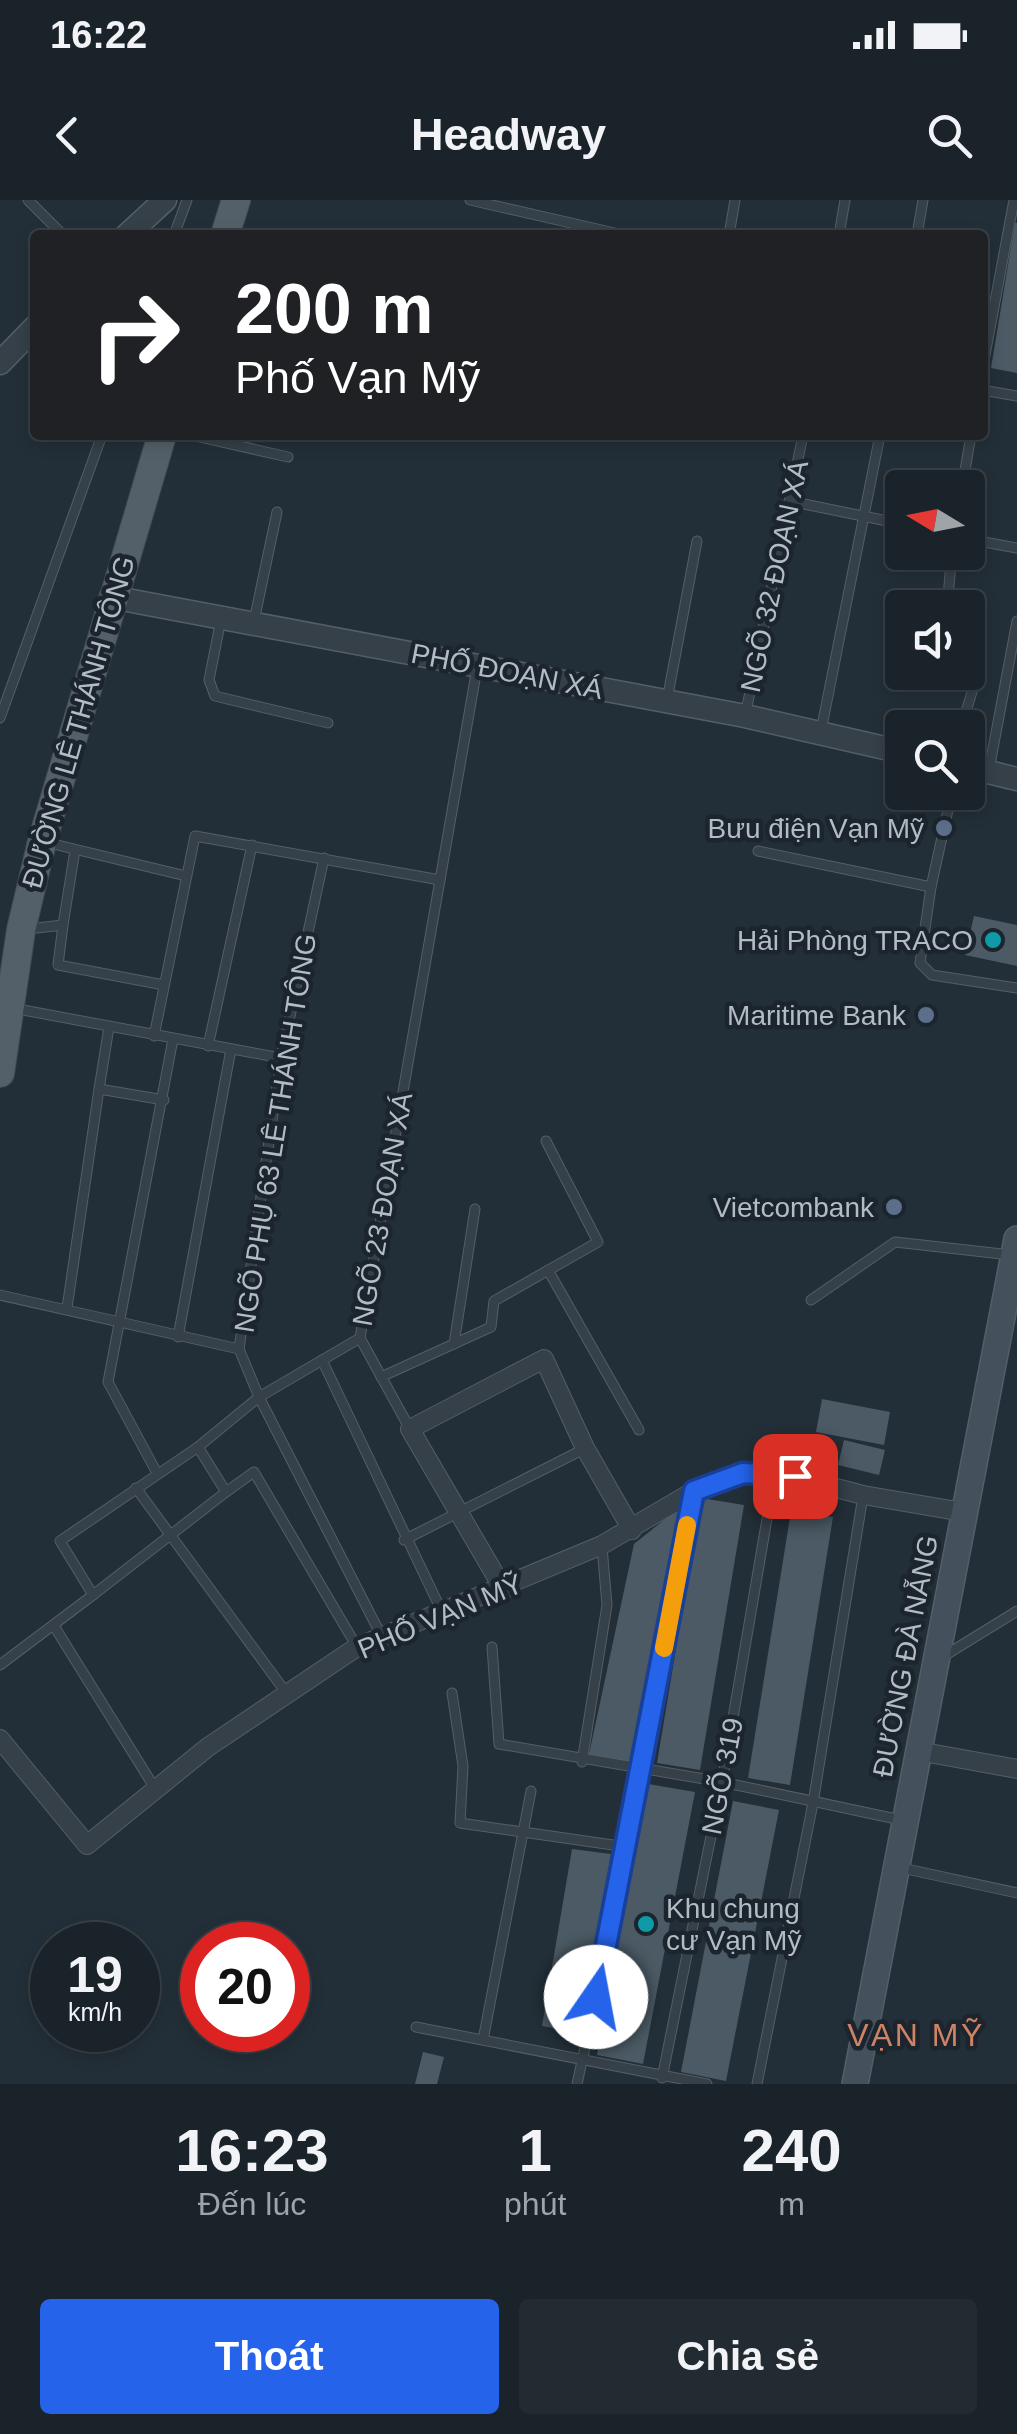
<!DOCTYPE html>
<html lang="vi">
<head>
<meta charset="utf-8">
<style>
	body { margin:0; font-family:Arial,sans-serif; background:#232b32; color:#f1f3f6; height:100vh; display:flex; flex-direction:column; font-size:38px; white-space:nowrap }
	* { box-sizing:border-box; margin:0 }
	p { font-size:32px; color:#9fa4a8 }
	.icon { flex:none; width:55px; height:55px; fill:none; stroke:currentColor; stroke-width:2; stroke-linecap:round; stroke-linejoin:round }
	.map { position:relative; height:1884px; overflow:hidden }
	.side { display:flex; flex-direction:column; background:#1a232a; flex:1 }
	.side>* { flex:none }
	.banner { position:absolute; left:30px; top:30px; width:958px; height:210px; border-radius:10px; box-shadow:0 5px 15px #0003,0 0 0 2px #384047; background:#202124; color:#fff; overflow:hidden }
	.needle { width:65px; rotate:280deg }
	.tools { position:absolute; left:885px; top:270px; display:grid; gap:20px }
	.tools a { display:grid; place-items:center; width:100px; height:100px; border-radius:10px; background:#1a232a; box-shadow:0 5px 15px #0003,0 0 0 2px #384047; font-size:50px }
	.speed { position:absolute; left:30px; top:1722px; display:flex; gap:20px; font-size:50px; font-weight:700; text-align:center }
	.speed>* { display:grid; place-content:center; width:130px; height:130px; border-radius:50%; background:#1a232a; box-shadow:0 5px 15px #0003,0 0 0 2px #384047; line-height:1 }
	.speed small { font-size:25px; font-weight:400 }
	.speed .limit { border:15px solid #d22; background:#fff; color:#111 }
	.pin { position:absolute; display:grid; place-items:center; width:85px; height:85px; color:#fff; margin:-42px; border-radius:20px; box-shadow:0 5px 15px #0006 }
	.me { position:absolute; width:110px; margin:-55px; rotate:12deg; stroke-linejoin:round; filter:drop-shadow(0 0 8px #0008) }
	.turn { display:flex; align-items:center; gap:35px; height:210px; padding:0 40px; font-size:45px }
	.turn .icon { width:130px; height:130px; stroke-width:2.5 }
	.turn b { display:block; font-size:70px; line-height:85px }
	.eta { display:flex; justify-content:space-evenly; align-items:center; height:170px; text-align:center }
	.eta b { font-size:60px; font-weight:600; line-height:70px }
	.cta { display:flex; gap:20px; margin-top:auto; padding:20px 40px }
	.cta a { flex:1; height:115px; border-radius:10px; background:#2563eb; color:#fff; font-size:40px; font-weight:600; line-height:115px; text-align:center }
	.cta a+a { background:#232b32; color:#f1f3f6 }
	.status { display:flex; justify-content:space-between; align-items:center; height:70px; padding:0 50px; background:#1a232a; direction:ltr }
	.status svg { height:28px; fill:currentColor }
	header { display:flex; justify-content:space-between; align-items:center; height:130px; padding:0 40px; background:#1a232a; font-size:45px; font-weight:600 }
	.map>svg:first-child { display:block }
	.building { fill:#4b5a64 }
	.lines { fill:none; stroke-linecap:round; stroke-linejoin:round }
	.service-casing { stroke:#545e67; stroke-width:11 }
	.minor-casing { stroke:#545e67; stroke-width:20 }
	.tertiary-casing { stroke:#545e67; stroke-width:25 }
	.secondary-casing { stroke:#545e67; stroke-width:28 }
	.primary-casing { stroke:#424c55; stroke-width:30 }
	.service { stroke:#364049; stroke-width:9 }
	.minor { stroke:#364049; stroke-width:18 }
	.tertiary { stroke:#364049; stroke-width:22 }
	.secondary { stroke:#44505c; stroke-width:25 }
	.primary { stroke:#546069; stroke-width:28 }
	.route-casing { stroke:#184099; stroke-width:25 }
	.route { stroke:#2563eb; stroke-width:18 }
	.slow { stroke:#f59e0b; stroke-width:18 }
	.service-dot { fill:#5c6f8a; stroke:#1c252d; stroke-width:4 }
	.culture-dot { fill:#0f9aa8; stroke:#1c252d; stroke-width:4 }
	.labels { text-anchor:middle; stroke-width:9; stroke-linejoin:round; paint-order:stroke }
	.street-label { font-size:28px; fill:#b1bcc5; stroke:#1c252d }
	.poi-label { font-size:28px; fill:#b1bcc5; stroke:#1c252d; text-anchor:end }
	.quarter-label { font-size:32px; letter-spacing:2.5px; fill:#cd8364; stroke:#1c252d }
</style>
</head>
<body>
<div class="status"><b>16:22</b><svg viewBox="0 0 49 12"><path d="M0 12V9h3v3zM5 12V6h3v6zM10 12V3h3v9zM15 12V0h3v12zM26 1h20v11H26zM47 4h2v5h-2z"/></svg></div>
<header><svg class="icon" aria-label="back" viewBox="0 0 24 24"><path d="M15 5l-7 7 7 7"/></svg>Headway<svg class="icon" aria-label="search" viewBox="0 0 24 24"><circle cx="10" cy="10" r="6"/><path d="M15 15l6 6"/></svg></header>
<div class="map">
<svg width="1017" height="1884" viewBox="0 0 1017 1884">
	<rect width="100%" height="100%" fill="#232f38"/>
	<g class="building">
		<path d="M1015,23H1017V173L991,168Z"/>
		<path d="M974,716L1017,725V766L965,755Z"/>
		<path d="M822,1199L890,1212L884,1245L816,1232Z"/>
		<path d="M844,1240L885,1250L879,1275L838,1265Z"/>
		<path d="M701,1298L744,1305L700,1570L657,1563Z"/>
		<path d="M685,1303L633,1567L588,1559L634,1344Z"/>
		<path d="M791,1311L833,1317L790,1585L748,1578Z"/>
		<path d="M648,1584L695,1592L643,1864L597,1855Z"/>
		<path d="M733,1601L779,1610L726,1881L681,1872Z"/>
		<path d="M572,1649L611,1654L580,1833L542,1826Z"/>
		<path d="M423,1852L444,1857L437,1884H415Z"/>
	</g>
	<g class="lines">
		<defs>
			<g id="service">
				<path d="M28,0L63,35"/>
				<path d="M470,0L619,34"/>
				<path d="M174,35L187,0"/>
				<path d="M729,35L735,0"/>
				<path d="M839,35L845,0"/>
				<path d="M917,35L923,0"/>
				<path d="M982,171L1014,0"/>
				<path d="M982,190L1017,196"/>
				<path d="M191,235L288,257"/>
				<path d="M962,288L971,235"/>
				<path d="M789,301L902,324"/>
				<path d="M968,339L1017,348"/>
				<path d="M947,408L952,352"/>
				<path d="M221,419L209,480L215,496L328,523"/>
				<path d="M254,421L277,312"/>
				<path d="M940,472L975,482L961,528"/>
				<path d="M667,500L697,341"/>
				<path d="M745,516L803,235"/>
				<path d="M0,518L102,235"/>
				<path d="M821,531L880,235"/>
				<path d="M989,570L1017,421"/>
				<path d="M952,592L931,687L920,763L932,775L1017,788"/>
				<path d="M45,642L186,676"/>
				<path d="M758,651L931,687"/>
				<path d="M63,725L75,650"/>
				<path d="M28,729L63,725L58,765L164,785"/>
				<path d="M12,808L281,858"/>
				<path d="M154,836L195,636L440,680"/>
				<path d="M208,846L252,645"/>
				<path d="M99,889L109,827"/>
				<path d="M548,1070L639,1230"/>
				<path d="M0,1095L239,1149L259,1197L382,1437"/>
				<path d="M811,1100L895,1042L1011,1055"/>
				<path d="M67,1108L99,889L164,900"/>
				<path d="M178,1137L231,849"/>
				<path d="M360,1138L410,1229"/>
				<path d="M454,1144L475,1009"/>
				<path d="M239,1149L281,858L324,658"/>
				<path d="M322,1160L443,1414"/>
				<path d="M381,1177L491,1127L494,1101L598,1042L546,941"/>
				<path d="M198,1247L226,1292L254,1272L357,1447"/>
				<path d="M157,1273L108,1182L173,839"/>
				<path d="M136,1288L287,1494"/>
				<path d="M404,1340L584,1249"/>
				<path d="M93,1395L226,1292"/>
				<path d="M54,1426L156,1590"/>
				<path d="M492,1447L499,1544L722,1582L901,1620"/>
				<path d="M944,1456L1017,1411"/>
				<path d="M0,1465L93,1395L60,1341L198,1247L259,1197L360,1138L477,468"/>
				<path d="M452,1493L463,1566L460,1623L627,1647"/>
				<path d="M582,1562L607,1405L602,1347"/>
				<path d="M902,1668L1017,1693"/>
				<path d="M416,1827L707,1884"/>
				<path d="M483,1840L531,1591"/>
				<path d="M662,1878L722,1582L775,1272"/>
				<path d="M577,1884L617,1701L693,1293"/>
				<path d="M757,1884L813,1603L863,1296"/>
			</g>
			<g id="minor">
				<path d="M504,1390L410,1229L544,1159L585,1248L632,1330"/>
				<path d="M0,1539L87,1645L208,1547L357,1447L602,1345L694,1291L743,1273L775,1272L863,1295L963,1312"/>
				<path d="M918,1551L1017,1569"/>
			</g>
			<g id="tertiary">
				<path d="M127,35L165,0"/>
				<path d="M0,163L35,127"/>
				<path d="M111,397L745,516L902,552"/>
				<path d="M968,567L1017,579"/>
			</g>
			<path id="secondary" d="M855,1884L1017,1039"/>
			<g id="primary">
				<path d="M225,35L236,0"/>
				<path d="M0,873L21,730L42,642L162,235"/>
			</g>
		</defs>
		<use href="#service" class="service-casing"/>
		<use href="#minor" class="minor-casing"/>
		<use href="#tertiary" class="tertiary-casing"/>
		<use href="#secondary" class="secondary-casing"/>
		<use href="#primary" class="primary-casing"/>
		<use href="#service" class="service"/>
		<use href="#minor" class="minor"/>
		<use href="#tertiary" class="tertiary"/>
		<use href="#secondary" class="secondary"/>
		<use href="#primary" class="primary"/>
	</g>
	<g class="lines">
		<defs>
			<path id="route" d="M596,1797L694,1291L743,1273L795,1276"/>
		</defs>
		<use href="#route" class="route-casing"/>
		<use href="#route" class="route"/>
		<path class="slow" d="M664,1448L687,1325"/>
	</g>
	<g class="service-dot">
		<circle cx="944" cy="628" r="10"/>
		<circle cx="926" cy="815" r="10"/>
		<circle cx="894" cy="1007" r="10"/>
	</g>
	<g class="culture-dot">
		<circle cx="993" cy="740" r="10"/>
		<circle cx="646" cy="1724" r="10"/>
	</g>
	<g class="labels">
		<g class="street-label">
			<text transform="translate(774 376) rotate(-78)" y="10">NGÕ 32 ĐOẠN XÁ</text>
			<text transform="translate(507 471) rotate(11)" y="10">PHỐ ĐOẠN XÁ</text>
			<text transform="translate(78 522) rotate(-74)" y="10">ĐƯỜNG LÊ THÁNH TÔNG</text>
			<text transform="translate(275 933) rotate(-81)" y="10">NGÕ PHỤ 63 LÊ THÁNH TÔNG</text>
			<text transform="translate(382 1009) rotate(-80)" y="10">NGÕ 23 ĐOẠN XÁ</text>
			<text transform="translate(440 1416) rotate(-23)" y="10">PHỐ VẠN MỸ</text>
			<text transform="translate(905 1456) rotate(-79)" y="10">ĐƯỜNG ĐÀ NẴNG</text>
			<text transform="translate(722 1576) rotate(-79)" y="10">NGÕ 319</text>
		</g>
		<g class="poi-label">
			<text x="924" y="638">Bưu điện Vạn Mỹ</text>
			<text x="973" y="750">Hải Phòng TRACO</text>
			<text x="906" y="825">Maritime Bank</text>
			<text x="874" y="1017">Vietcombank</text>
			<text x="666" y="1718" text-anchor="start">Khu chung<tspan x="666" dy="32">cư Vạn Mỹ</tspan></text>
		</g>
		<g class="quarter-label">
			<text x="916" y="1846">VẠN MỸ</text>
		</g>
	</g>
</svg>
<div class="tools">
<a><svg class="needle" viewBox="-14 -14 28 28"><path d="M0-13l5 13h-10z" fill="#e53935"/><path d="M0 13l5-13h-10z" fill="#9fa4a8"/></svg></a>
<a><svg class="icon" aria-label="sound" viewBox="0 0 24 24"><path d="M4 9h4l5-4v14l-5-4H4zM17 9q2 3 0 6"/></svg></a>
<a><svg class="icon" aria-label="search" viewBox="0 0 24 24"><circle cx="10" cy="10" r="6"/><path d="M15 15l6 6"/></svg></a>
</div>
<div class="speed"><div>19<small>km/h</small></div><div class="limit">20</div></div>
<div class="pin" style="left:795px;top:1276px;background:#d93025"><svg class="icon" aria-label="arrive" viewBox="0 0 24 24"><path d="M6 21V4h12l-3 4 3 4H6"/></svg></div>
<svg class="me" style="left:596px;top:1797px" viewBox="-20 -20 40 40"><circle r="19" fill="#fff"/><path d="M0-13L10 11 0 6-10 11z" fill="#2563eb"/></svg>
<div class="banner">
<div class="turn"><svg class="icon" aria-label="right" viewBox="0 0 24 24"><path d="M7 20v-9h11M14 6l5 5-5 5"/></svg><div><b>200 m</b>Phố Vạn Mỹ</div></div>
</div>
</div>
<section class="side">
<div class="eta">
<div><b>16:23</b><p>Đến lúc</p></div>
<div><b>1</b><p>phút</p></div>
<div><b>240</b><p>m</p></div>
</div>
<div class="cta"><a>Thoát</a><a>Chia sẻ</a></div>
</section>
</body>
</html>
